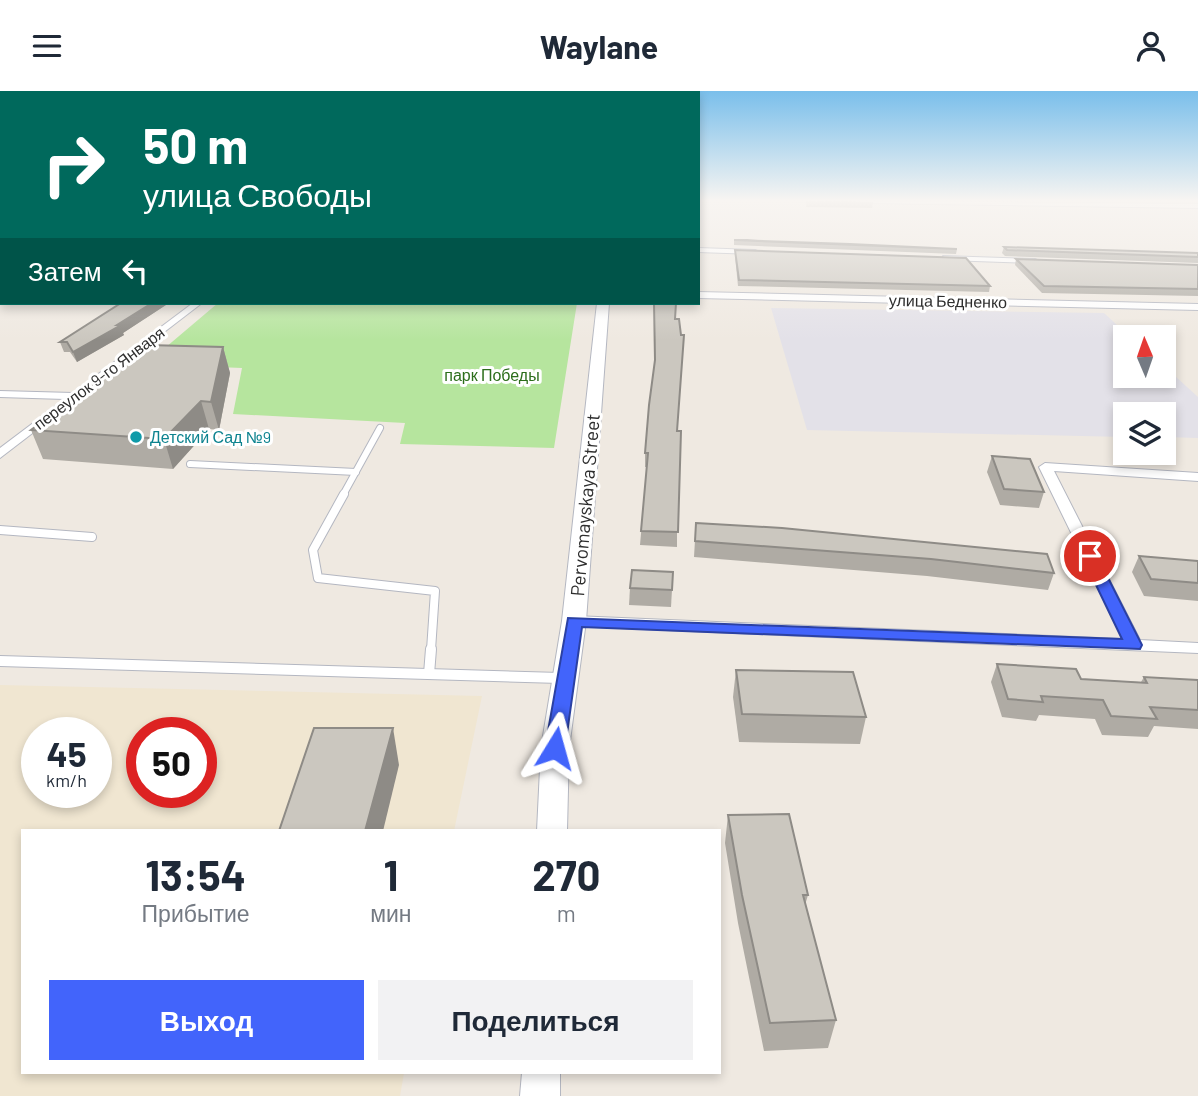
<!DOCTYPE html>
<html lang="ru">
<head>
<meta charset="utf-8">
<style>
	body { margin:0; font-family:Barlow,sans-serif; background:#f2f2f3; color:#1f2937; height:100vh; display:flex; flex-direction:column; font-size:26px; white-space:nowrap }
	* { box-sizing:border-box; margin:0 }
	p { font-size:23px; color:#747a83 }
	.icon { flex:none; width:38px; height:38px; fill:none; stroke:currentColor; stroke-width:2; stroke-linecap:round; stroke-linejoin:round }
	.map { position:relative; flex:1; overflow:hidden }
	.details { position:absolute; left:21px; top:738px; width:700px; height:245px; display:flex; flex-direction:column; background:#fff; border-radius:0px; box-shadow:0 4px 10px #0003 }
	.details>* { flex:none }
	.banner { position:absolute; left:0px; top:0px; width:700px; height:214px; box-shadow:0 4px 10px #0003; background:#00695c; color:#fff; overflow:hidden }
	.needle { width:46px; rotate:358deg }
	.tools { position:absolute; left:1113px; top:234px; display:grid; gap:14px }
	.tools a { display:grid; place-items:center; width:63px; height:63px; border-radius:0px; background:#fff; box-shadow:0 4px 10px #0003; font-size:35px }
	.speed { position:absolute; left:21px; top:626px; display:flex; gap:14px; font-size:35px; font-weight:700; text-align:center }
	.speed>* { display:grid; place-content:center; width:91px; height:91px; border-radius:50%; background:#fff; box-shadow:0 4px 10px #0003; line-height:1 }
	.speed small { font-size:18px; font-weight:400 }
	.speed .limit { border:10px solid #d22; background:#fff; color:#111 }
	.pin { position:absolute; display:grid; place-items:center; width:60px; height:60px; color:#fff; margin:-30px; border:4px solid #fff; border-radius:50%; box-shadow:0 2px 7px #0007 }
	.me { position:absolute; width:77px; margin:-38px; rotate:8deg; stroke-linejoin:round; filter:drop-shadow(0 0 5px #0008) }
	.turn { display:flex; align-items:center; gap:24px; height:147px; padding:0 28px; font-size:32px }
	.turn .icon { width:91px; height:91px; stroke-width:2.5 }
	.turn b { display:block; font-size:49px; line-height:60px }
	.then { display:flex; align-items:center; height:66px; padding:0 28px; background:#0003; gap:14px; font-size:26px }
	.eta { display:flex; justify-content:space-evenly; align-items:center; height:119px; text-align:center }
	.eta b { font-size:42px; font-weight:700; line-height:49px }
	.action { display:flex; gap:14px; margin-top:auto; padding:14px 28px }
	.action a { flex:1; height:80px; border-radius:0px; background:#4264fb; color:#fff; font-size:28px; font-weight:700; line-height:80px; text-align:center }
	.action a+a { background:#f2f2f3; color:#1f2937 }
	header { display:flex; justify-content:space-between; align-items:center; height:91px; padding:0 28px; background:#fff; font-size:32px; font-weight:700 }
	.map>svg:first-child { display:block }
	.industrial { fill:#e3e1e8 }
	.education { fill:#f0e6d1; fill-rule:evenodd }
	.green { fill:#b6e59e }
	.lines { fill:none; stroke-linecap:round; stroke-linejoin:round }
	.service-far2-casing { stroke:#b4b7c1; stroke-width:8 }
	.service-far1-casing { stroke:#b4b7c1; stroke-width:10 }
	.service-casing { stroke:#b4b7c1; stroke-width:12 }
	.minor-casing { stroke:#b4b7c1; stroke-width:2 }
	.secondary-casing { stroke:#b4b7c1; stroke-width:2 }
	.service-far2 { stroke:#fff; stroke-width:6 }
	.service-far1 { stroke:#fff; stroke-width:8 }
	.service { stroke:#fff; stroke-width:10 }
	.minor { fill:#fff; fill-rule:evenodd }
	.secondary { fill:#fff; fill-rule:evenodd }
	.wall { fill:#afaba4 }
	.shaded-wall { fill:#8e8b86 }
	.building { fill:#cbc7bf; stroke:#8e8b86; stroke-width:2 }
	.route { fill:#4264fb; stroke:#2b41a3; stroke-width:2 }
	.culture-dot { fill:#0f9aa8; stroke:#fff; stroke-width:2.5 }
	.labels { text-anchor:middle; stroke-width:6; stroke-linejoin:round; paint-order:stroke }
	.far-street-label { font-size:16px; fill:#2e2e2e; stroke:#fff }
	.far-park-label { font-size:16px; fill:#2c6e1b; stroke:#fff }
	.far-culture-label { font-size:16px; fill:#0d838f; stroke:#fff; text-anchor:start }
	.street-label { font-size:19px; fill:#2e2e2e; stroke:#fff }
</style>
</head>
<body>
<header><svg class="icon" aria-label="menu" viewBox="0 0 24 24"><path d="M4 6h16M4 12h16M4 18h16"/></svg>Waylane<svg class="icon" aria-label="person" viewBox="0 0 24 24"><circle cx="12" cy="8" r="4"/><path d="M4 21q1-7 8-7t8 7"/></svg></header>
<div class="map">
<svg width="1198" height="1005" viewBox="0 0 1198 1005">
	<rect width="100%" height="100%" fill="#efe9e1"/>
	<path class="industrial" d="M771,217L1104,222L1131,247H1125V285H1164V275L1198,306V347L1164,346V324H1125V346L807,339Z"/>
	<path class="education" d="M0,594L482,605L454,740H23V982H404L400,1005H0ZM37,642H96V702H37ZM142,642H201V702H142Z"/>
	<path class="green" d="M218,212H577L554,357L400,353L405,332L233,323L242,277L146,273Z"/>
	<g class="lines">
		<defs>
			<g id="service-far2">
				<path d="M190,373L356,381"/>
				<path d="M343,404L380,337"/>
			</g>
			<g id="service-far1">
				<path d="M344,403L313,459L318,487L435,500L431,559"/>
				<path d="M0,439L92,446"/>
			</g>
			<g id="service">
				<path d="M0,570L560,587"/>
				<path d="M429,583L431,558"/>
			</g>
			<g id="minor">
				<path d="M796,109L1198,113V117L799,111Z"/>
				<path d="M698,157L755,159L759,161L755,163L698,161Z"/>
				<path d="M943,165L1035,168L1039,170L1035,172L946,169Z"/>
				<path d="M698,201L1198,213V219L698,207Z"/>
				<path d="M193,212H202L0,367V357L65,308L0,306V300L73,302Z"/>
				<path d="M1045,372L1198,382V390L1054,380L1140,549L1198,552V562L574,535L566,530L574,525L1123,548L1039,376Z"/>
			</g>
			<g id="secondary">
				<path d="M597,212H609L586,530L569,657L567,740H537L541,657L562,530Z"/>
				<path d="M522,982H560V1005H520Z"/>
			</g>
		</defs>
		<use href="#service-far2" class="service-far2-casing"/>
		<use href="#service-far1" class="service-far1-casing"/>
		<use href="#service" class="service-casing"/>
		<use href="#minor" class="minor-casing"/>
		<use href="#secondary" class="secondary-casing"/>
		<use href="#service-far2" class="service-far2"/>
		<use href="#service-far1" class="service-far1"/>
		<use href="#service" class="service"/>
		<use href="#minor" class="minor"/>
		<use href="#secondary" class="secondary"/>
	</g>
	<g class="wall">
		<path d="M807,109L873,112L872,117L806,116Z"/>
		<path d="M734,149L957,158L956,163L734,154Z"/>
		<path d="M1004,156L1198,162V172L1005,165L1002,162Z"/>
		<path d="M735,159L990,195L989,201L738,195L735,165Z"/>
		<path d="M1016,168L1198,174V205L1042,202L1015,174Z"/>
		<path d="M121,212H169L123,242L124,244L77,271L70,261H64L60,251Z"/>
		<path d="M654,212L677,340V456L640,454L647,376H645V362L655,274Z"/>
		<path d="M223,256L230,282L219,339L209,338L173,378L43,368L31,339Z"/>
		<path d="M992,365L1044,401L1039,417L1000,414L987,381Z"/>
		<path d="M696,432L1054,482L1048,499L927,485L694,466Z"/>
		<path d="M1139,465L1198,470V510L1144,505L1132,481Z"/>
		<path d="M673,481L671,516L629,514L630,497Z"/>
		<path d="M997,573L1081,588L1141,591L1144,586L1198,589V638L1154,635L1148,646L1102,644L1095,628L1039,624L1036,630L1002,626L991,591Z"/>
		<path d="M736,579L866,626L860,653L739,651L733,606Z"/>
		<path d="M728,724L808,804L805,814L836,929L828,957L764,960L738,832L725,752Z"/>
	</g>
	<g class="shaded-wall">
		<path d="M152,212H169L123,242L124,244L77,271L73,261Z"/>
		<path d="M223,256L230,282L219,339L211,311Z"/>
		<path d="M201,310L209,338L173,378L164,348Z"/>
		<path d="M393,637L399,674L383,740H365Z"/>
	</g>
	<g class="building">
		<rect x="0" y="109" width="2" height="21"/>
		<path d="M807,109L873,112L807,111Z"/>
		<path d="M734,149L850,153L957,158Z"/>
		<path d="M1004,156L1198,162V166L1007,159Z"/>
		<path d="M735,159L966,167L990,195L739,189Z"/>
		<path d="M1016,168L1198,174V198L1044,195Z"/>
		<path d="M121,212H152L117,234H121L73,261L67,251H60Z"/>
		<path d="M654,212H676L675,228H679L681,244H684L677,340H681L678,441L641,440L648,362H645L649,314L655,269Z"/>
		<path d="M147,254L223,256L211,311L201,310L164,348L31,339Z"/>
		<path d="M992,365L1030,368L1044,401L1004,398Z"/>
		<path d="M696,432L782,437L1047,463L1054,482L931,468L695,450Z"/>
		<path d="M1139,465L1198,470V492L1151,488Z"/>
		<path d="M632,479L673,481L672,499L630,497Z"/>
		<path d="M997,573L1076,578L1081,588L1147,592L1144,586L1198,589V619L1150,616L1157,628L1111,625L1103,609L1041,605L1043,611L1008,608Z"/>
		<path d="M736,579L853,581L866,626L742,623Z"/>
		<path d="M314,637H393L365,740H279Z"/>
		<path d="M789,723L808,804H803L836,929L770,932L742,804L728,724Z"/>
	</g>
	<linearGradient id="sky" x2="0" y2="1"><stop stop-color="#7abfeb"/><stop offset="0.44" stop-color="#f8f5f2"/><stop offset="1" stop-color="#f8f5f2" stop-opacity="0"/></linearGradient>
	<rect width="1198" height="249" fill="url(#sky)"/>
	<path class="route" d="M1090,461L1097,465L1142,554L1140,558L582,536L565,657L555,664L545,657L568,527L1122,548L1082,465Z"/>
	<circle class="culture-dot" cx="136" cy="346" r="7"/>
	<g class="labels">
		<g class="far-street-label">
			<text transform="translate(948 210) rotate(1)" y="6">улица Бедненко</text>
			<text transform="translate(99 287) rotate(-37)" y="6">переулок 9-го Января</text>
		</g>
		<g class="far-park-label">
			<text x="492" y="290">парк Победы</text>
		</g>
		<g class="far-culture-label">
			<text x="150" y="352">Детский Сад №9</text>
		</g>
		<g class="street-label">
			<text transform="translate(585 414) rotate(-85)" y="7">Pervomayskaya Street</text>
		</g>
	</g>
</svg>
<div class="tools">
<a><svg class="needle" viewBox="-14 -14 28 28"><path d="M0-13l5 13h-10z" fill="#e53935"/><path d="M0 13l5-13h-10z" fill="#747a83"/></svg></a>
<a><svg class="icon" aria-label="layers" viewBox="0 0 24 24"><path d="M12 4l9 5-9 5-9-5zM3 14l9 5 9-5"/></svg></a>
</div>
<div class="speed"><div>45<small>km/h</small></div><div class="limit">50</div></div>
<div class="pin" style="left:1090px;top:465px;background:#d93025"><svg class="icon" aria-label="arrive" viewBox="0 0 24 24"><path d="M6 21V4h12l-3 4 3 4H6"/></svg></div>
<svg class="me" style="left:555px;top:657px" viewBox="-20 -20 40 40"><path d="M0-17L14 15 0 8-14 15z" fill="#4264fb" stroke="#fff" stroke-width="4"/></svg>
<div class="banner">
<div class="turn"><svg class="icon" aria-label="right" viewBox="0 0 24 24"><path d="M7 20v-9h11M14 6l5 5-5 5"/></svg><div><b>50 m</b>улица Свободы</div></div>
<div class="then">Затем<svg class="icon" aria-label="left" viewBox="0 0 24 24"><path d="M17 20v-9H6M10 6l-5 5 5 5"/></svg></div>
</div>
<section class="details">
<div class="eta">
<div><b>13:54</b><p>Прибытие</p></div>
<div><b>1</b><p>мин</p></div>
<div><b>270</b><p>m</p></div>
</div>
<div class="action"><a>Выход</a><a>Поделиться</a></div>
</section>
</div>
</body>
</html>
